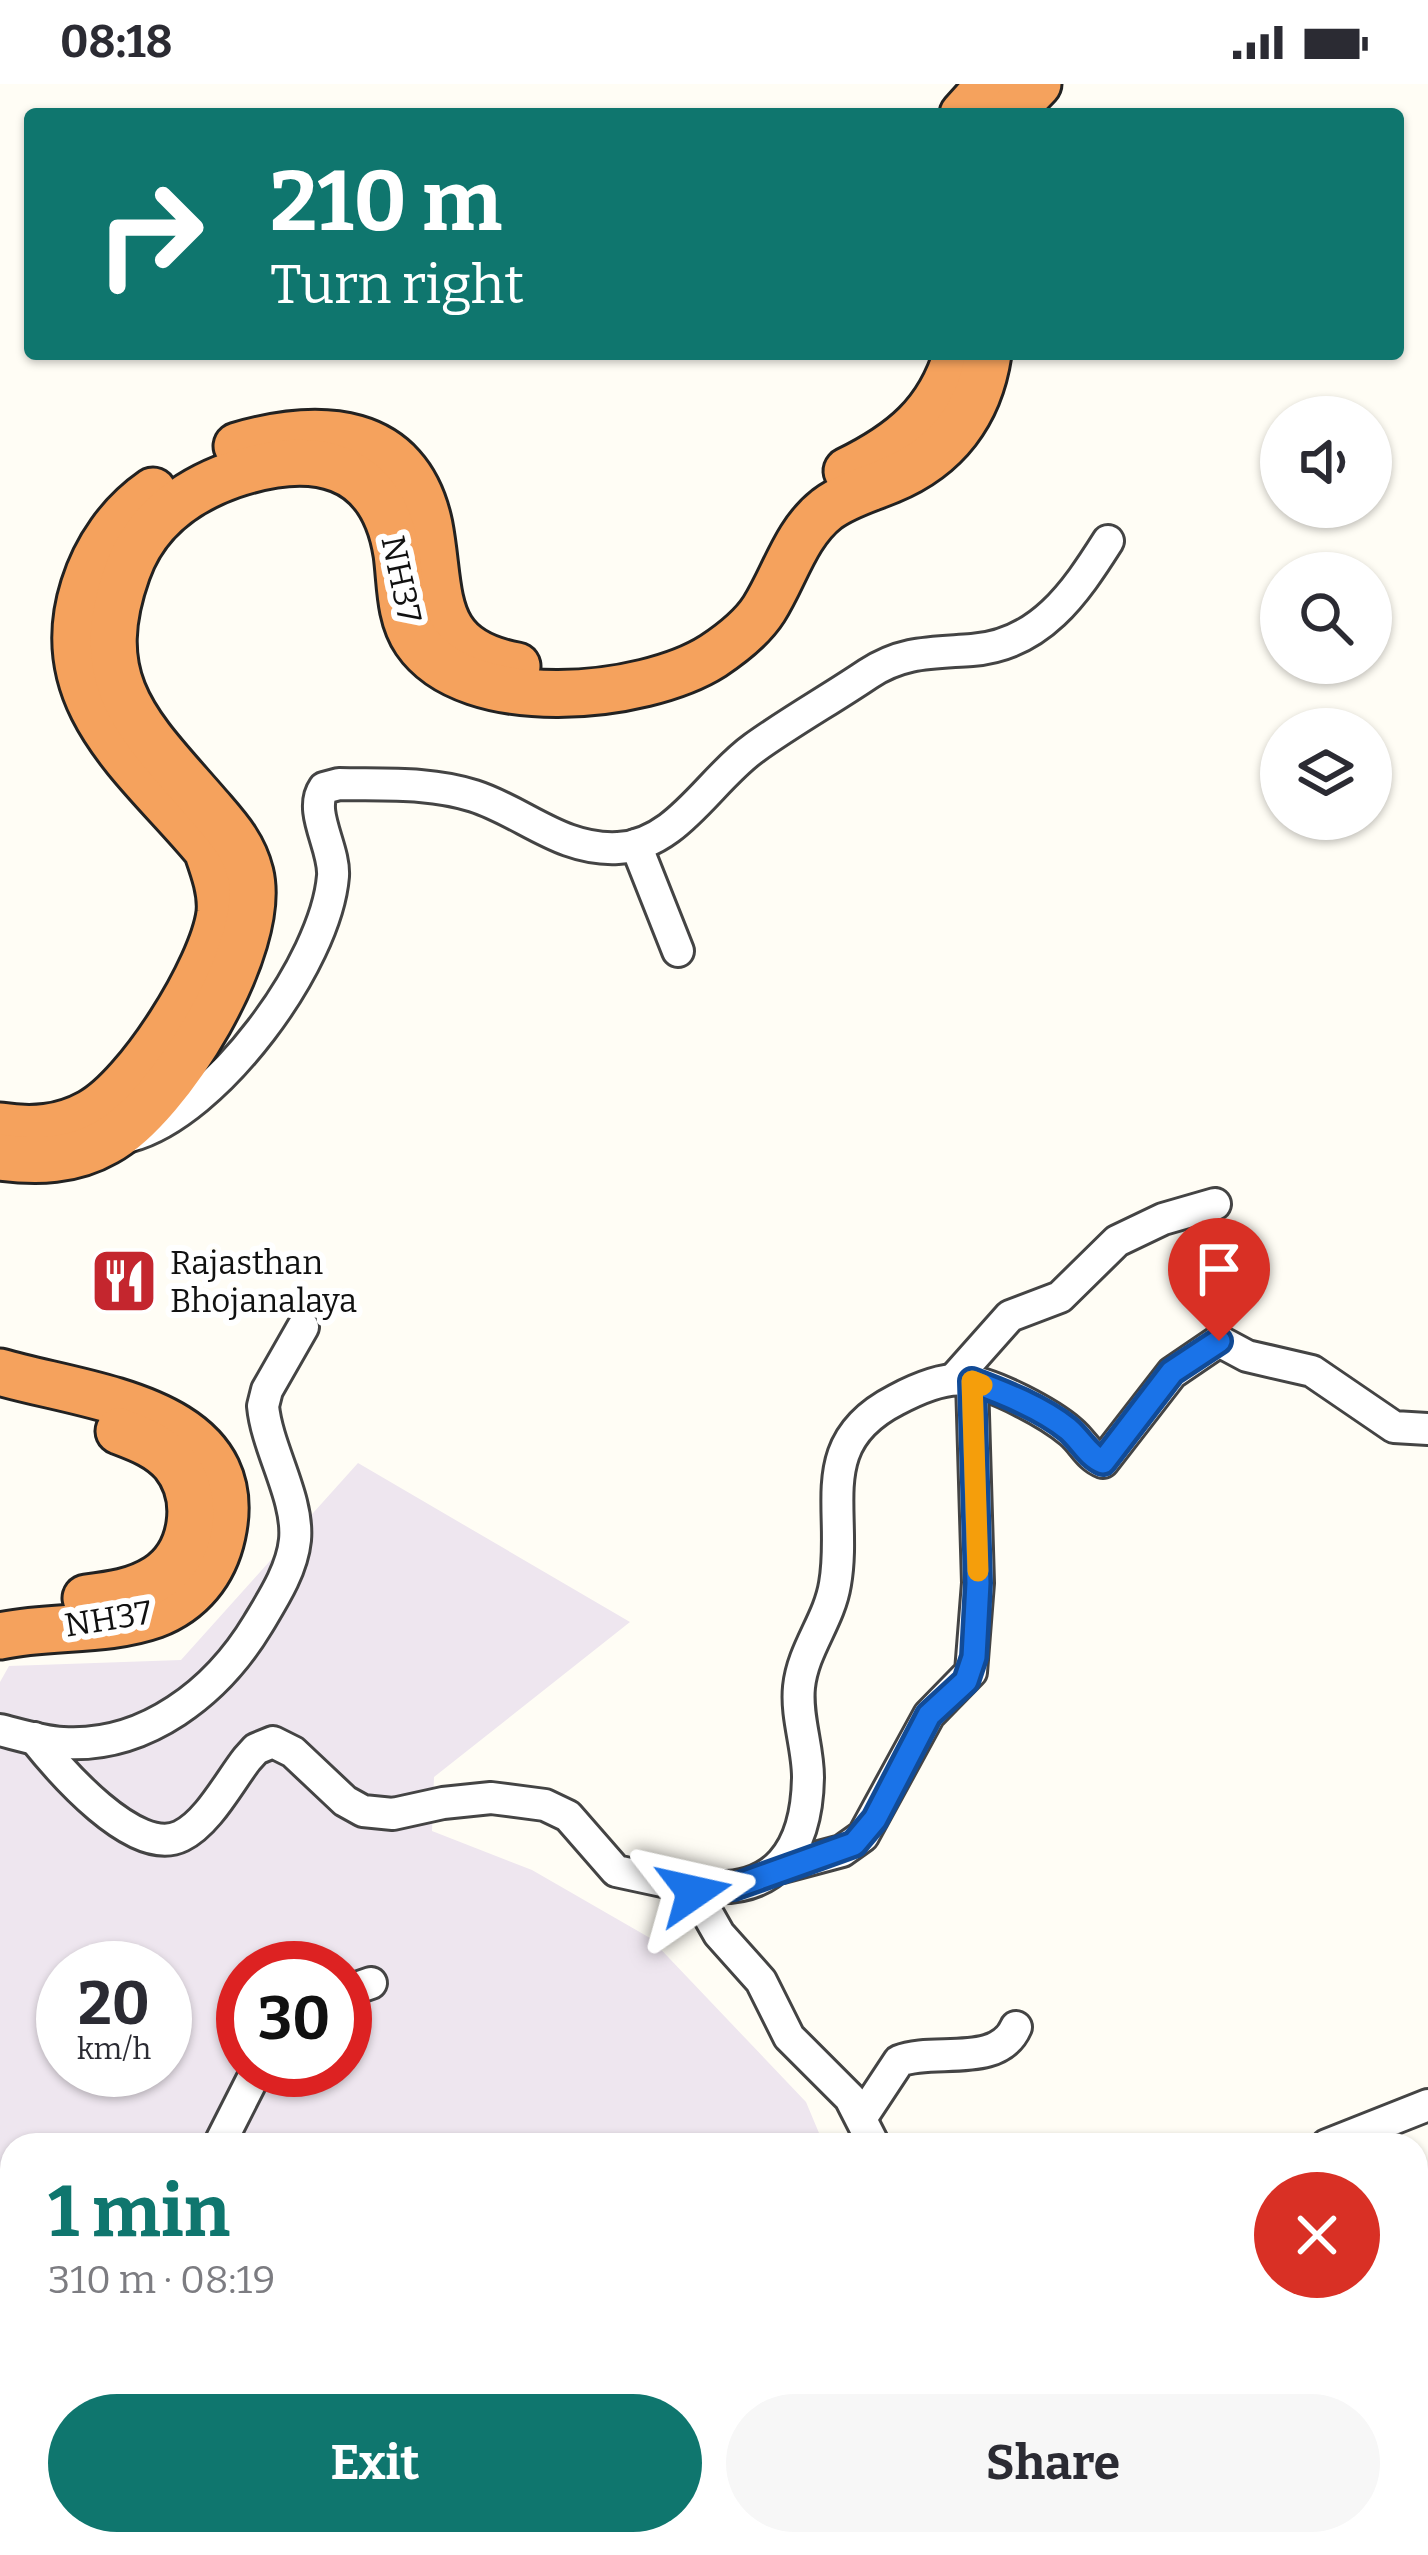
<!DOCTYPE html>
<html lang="en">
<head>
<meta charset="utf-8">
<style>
	body { margin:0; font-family:Bitter,serif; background:#f7f7f7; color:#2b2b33; height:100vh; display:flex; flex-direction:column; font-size:45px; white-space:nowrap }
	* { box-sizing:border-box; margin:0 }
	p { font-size:39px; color:#7c7c81 }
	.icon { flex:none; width:66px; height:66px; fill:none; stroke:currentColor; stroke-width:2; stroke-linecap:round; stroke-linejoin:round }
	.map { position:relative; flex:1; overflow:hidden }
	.drawer { position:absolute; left:0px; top:2049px; width:1428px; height:423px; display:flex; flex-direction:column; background:#fff; border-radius:36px 36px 0 0; box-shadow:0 3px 9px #0004 }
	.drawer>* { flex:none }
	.banner { position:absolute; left:24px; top:24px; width:1380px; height:252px; border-radius:12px; box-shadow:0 3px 9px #0004; background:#0f766e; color:#fff; overflow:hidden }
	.fabs { position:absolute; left:1260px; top:312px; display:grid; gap:24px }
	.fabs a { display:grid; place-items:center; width:132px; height:132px; border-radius:50%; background:#fff; box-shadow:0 3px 9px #0004; font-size:60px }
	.speed { position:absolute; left:36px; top:1857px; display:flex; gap:24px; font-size:60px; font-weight:700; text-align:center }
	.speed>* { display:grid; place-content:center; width:156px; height:156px; border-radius:50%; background:#fff; box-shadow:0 3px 9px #0004; line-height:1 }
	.speed small { font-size:30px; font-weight:400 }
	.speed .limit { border:18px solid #d22; background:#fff; color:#111 }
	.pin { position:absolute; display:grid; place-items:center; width:102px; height:102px; color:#fff; margin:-123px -51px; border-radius:50% 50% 50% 0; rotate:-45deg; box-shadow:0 0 12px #0007 }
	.pin .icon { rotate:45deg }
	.me { position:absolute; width:132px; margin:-66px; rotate:79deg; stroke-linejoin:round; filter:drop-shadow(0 0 9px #0008) }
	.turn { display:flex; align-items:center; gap:42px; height:252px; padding:0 48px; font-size:54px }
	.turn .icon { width:156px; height:156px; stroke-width:2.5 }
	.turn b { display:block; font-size:84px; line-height:102px }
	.round { display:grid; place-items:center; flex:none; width:126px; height:126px; border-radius:63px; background:#f7f7f7 }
	.summary { display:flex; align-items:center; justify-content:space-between; height:204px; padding:0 48px }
	h1 { font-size:72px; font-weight:700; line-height:90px; color:#0f766e }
	.cta { display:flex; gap:24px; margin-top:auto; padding:24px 48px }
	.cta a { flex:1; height:138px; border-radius:72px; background:#0f766e; color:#fff; font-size:48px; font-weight:700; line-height:138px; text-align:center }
	.cta a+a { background:#f7f7f7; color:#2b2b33 }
	.status { display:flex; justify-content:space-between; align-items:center; height:84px; padding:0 60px; background:#fff; direction:ltr }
	.status svg { height:33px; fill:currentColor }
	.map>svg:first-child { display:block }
	.industrial { fill:#eee6ef; fill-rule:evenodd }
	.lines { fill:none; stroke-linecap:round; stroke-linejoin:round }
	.minor-casing { stroke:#444; stroke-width:36 }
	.highway-casing { stroke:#222; stroke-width:51 }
	.minor { stroke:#fff; stroke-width:30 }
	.highway { stroke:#f5a25d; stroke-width:45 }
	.route-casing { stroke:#114b97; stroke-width:30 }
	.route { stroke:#1a73e8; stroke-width:21 }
	.slow { stroke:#f59e0b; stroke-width:21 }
	.labels { text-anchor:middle; stroke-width:12; stroke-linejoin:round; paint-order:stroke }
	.street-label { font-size:33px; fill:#111; stroke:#fff }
	.poi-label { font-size:33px; fill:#111; stroke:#fff; text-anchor:start }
</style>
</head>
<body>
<div class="status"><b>08:18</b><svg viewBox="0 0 49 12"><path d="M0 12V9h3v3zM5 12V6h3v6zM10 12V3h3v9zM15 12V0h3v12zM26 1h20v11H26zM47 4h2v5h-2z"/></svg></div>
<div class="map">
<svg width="1428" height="2471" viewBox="0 0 1428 2471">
	<rect width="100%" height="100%" fill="#fffdf5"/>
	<g class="industrial">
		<path d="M358,1379L630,1538L434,1693L432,1747L532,1786L650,1854L806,2018L824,2061H12V2242L0,2241V1598L9,1582L181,1576ZM63,1884H165V1986H63ZM243,1884H345V1986H243Z"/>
		<path d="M416,2460H1021L1022,2471H429Z"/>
	</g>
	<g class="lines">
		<defs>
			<g id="minor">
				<path d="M636,761L678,867"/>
				<path d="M130,1052C216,1029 326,879 333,792C335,764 308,727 324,704L339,700C385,701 430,698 474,712C524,728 561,767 618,764C677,761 709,696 754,664C790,638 831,615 868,590C903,567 932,569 972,566C1040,561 1075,509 1108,457"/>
				<path d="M954,1295L1010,1232L1060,1213L1117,1157L1163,1135L1215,1120"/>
				<path d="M0,1646C20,1651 42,1658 63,1659C146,1664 217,1608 258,1540C273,1515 292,1486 295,1456C299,1414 267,1365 263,1322L267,1306L303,1243"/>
				<path d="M34,1654C58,1684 135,1775 181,1752C208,1739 229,1698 247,1675L256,1665L273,1658L293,1668L345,1717L363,1727L393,1730L443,1719L491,1714L545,1721L568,1732L616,1787L695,1804"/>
				<path d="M782,1783L842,1767L863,1752L929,1631L971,1588L978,1499L972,1297"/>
				<path d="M345,1908L371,1899"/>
				<path d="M862,2033L899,1977C933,1963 998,1985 1016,1943"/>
				<path d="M219,2061L257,1986"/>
				<path d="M874,2061L850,2014L789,1953L761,1897L719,1850L694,1806L699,1802C776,1812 807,1765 808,1693C808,1663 796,1633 799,1603C803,1565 829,1537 835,1500C848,1426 810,1360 896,1316C915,1306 943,1293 965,1296C994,1300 1049,1329 1071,1348C1083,1358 1089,1373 1103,1378L1172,1289L1219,1257L1247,1272L1312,1287L1394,1343L1428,1345"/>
				<path d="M1327,2061L1428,2021"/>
				<path d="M1416,2272L1428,2271"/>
				<path d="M565,2460L580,2471"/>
				<path d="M1066,2460L1067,2471"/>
				<path d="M782,2471L797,2460"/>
			</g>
			<g id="highway">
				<path d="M963,30L990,0"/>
				<path d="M1009,30L1038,0"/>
				<path d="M237,362C319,338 408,340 429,441C442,508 427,566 517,582"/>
				<path d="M847,387C902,360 939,330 957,270"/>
				<path d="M0,1042C32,1047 61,1045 90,1029C138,1003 213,884 220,829C222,808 214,786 207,766C141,686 47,620 84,503C96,464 120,430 153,407"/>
				<path d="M0,1073C37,1078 73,1077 106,1058C170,1023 268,863 250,789C243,761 227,744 209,723C140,643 87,600 127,488C144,439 184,408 232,391C313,364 382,376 397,470C401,499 399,532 416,557C468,633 644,616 713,572C731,560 752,544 764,525C785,492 795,450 827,425C846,411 869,405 890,396C946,373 979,330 988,270"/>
				<path d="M0,1288C84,1313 250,1323 222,1451C214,1488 191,1517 154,1531C106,1548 50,1541 0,1552"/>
				<path d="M86,1514C111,1511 135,1508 157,1494C194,1470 202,1414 174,1379C159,1362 140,1355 119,1347"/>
				<path d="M0,2349L12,2351"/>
				<path d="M233,2460L243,2471"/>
				<path d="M272,2460L284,2471"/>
			</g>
		</defs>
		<use href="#minor" class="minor-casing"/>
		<use href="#highway" class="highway-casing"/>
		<use href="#minor" class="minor"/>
		<use href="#highway" class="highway"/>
	</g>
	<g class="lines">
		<defs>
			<path id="route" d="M694,1808L699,1802L734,1803L854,1760L875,1735L929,1631L966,1597L974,1573L978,1499L972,1297C1004,1309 1042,1324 1068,1345C1081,1356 1088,1372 1103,1378L1172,1288L1219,1257"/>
		</defs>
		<use href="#route" class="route-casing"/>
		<use href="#route" class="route"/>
		<path class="slow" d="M978,1487L972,1297L982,1301"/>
	</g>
	<defs>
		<symbol id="restaurant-square" viewBox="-11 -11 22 22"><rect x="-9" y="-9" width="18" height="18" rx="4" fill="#c4262e" stroke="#fff"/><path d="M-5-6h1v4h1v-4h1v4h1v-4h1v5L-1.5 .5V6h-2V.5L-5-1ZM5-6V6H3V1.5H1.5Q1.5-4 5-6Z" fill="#fff"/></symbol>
	</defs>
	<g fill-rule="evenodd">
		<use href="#restaurant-square" x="86" y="1159" width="76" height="76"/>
	</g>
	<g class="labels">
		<g class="street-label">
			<text transform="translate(402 495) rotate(78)" y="12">NH37</text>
			<text transform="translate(108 1534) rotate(-9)" y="12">NH37</text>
		</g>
		<g class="poi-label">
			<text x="170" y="1190">Rajasthan<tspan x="170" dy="38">Bhojanalaya</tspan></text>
		</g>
	</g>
</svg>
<div class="fabs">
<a><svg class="icon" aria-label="sound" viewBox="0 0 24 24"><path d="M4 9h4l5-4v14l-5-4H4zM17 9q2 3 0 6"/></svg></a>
<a><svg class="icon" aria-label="search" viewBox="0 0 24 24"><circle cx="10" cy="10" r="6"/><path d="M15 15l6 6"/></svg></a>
<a><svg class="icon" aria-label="layers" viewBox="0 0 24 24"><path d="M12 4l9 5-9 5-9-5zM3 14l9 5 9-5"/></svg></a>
</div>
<div class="speed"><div>20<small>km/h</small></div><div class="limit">30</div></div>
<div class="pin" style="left:1219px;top:1257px;background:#d93025"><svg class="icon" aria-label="arrive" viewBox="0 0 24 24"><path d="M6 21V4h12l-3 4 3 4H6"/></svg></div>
<svg class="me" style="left:694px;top:1808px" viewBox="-20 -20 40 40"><path d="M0-17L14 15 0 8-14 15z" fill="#1a73e8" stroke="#fff" stroke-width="4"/></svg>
<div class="banner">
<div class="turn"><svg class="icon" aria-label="right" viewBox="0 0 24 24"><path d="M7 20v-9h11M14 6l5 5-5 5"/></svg><div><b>210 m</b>Turn right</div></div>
</div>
<section class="drawer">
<div class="summary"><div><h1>1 min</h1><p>310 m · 08:19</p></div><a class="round" style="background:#d93025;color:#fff"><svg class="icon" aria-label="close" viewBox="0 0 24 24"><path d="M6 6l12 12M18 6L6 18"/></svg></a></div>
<div class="cta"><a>Exit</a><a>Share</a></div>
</section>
</div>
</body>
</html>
